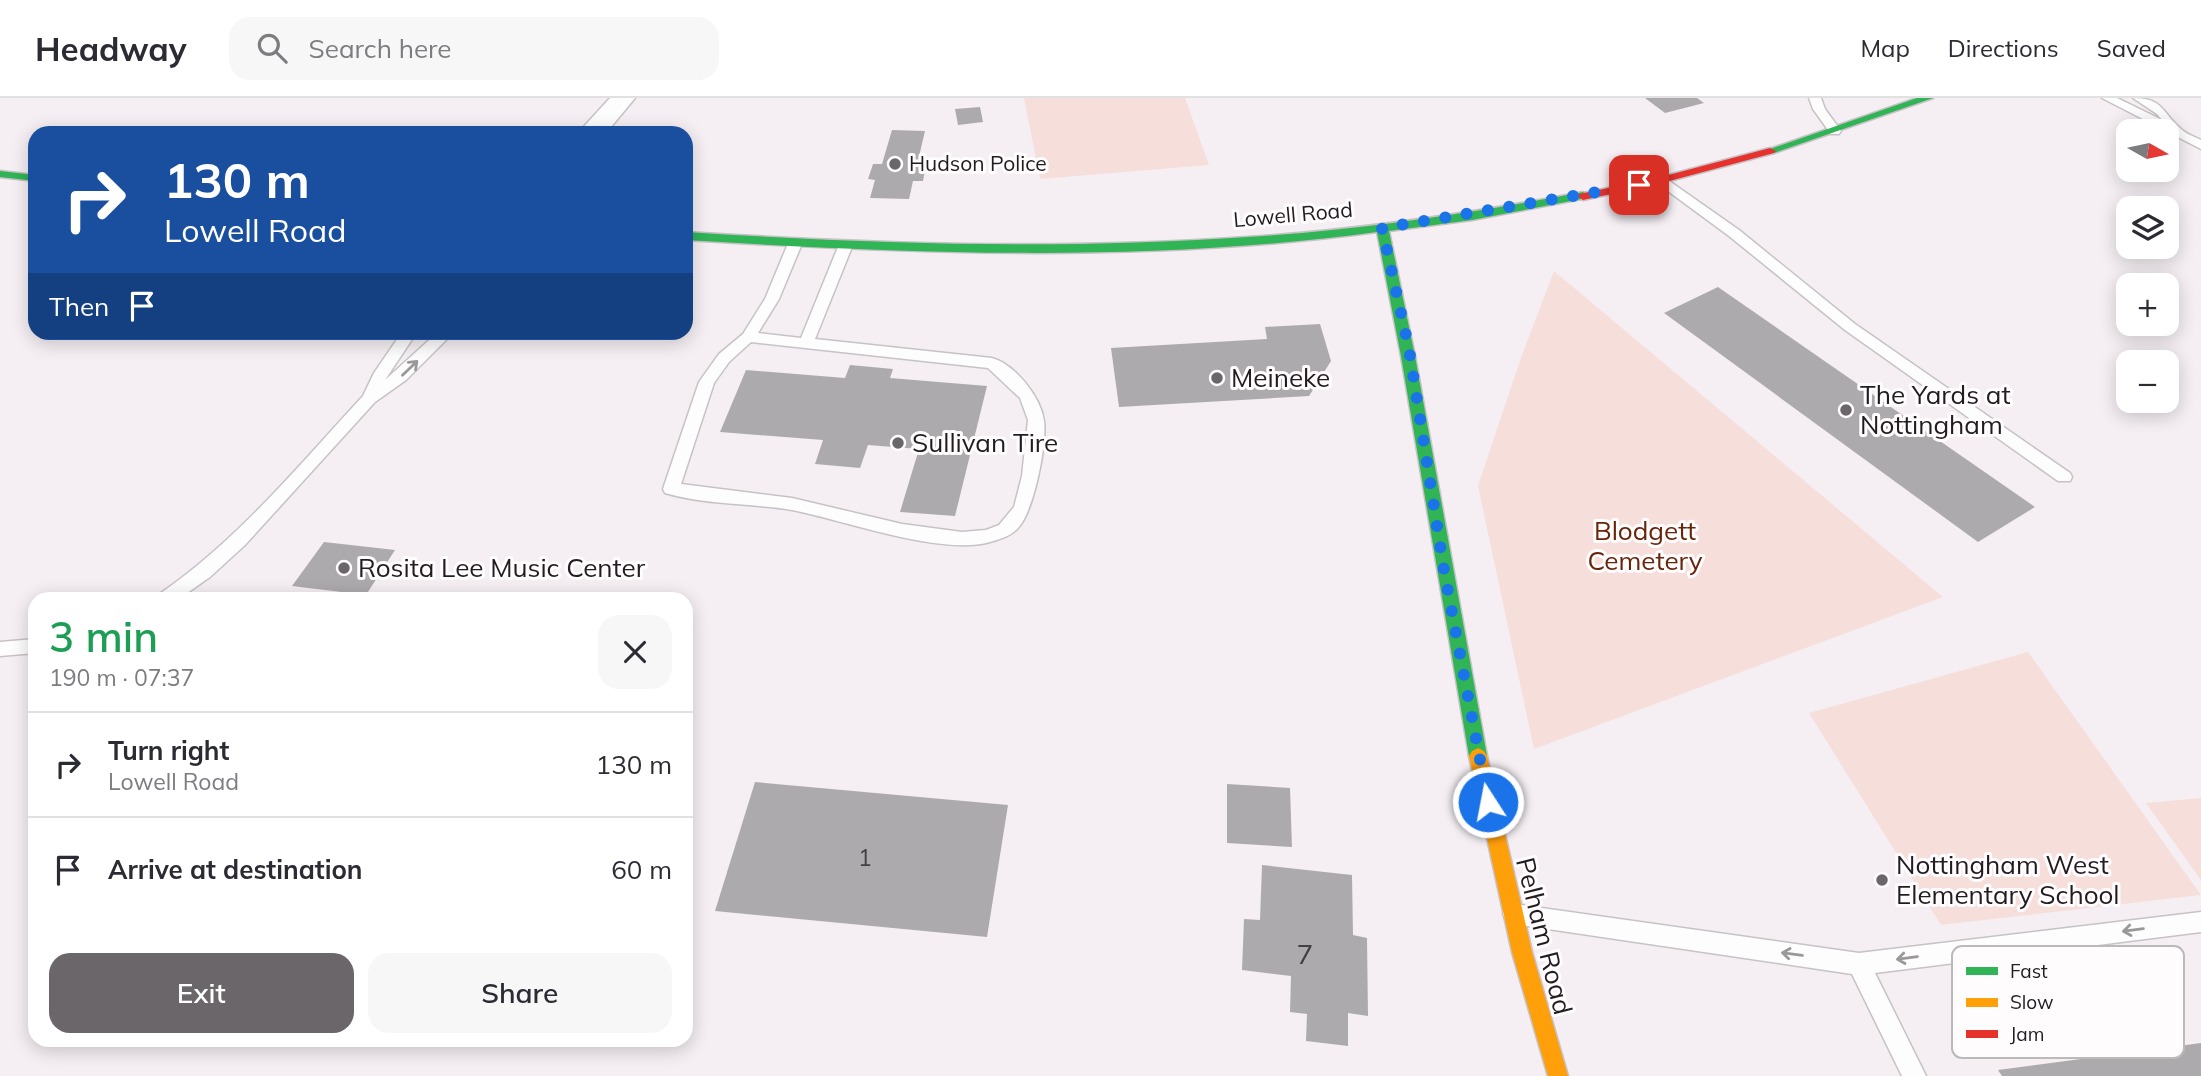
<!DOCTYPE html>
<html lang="en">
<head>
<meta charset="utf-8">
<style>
	body { margin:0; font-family:Mulish,sans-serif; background:#f7f7f7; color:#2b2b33; height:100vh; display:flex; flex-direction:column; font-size:26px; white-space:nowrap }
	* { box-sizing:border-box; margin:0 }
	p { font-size:23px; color:#7c7c81 }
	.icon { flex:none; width:38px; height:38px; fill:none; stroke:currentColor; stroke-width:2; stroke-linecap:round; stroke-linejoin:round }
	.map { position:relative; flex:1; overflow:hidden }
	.sheet { position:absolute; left:28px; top:494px; width:665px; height:455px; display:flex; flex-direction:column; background:#fff; border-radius:21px; box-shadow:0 4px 18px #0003 }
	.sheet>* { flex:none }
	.hud { position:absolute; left:28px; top:28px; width:665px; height:214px; border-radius:21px; box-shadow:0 4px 18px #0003; background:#1a4fa0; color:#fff; overflow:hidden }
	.needle { width:46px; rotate:99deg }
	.controls { position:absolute; left:2116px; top:21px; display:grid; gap:14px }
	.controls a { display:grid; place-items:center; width:63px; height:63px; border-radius:14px; background:#fff; box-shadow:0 4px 18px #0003; font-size:35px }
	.pin { position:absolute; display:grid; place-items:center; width:60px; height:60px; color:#fff; margin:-30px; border-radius:14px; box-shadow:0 4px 10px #0006 }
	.me { position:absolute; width:77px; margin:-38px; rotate:349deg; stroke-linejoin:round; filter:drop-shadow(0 0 5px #0008) }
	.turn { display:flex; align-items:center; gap:24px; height:147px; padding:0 21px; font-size:32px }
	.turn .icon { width:91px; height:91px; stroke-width:2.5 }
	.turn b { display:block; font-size:49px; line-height:60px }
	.then { display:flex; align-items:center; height:66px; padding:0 21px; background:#0003; gap:14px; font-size:26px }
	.round { display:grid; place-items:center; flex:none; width:74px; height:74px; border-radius:21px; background:#f7f7f7 }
	.head { display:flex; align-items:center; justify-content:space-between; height:119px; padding:0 21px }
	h1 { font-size:42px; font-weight:600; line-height:52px; color:#1e9e55 }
	.primary-button { display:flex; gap:14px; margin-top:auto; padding:14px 21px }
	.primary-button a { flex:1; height:80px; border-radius:21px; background:#6b666a; color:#fff; font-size:28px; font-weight:600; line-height:80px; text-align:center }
	.primary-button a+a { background:#f7f7f7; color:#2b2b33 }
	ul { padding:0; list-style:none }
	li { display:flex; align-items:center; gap:21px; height:105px; padding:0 21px; border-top:2px solid #e1e1e2 }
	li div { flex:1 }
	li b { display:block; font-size:26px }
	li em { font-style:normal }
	header { display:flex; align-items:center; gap:42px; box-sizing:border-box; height:98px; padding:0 35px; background:#fff; border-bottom:2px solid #e1e1e2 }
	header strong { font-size:33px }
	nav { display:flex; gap:38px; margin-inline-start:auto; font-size:24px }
	.search { width:490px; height:63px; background:#f7f7f7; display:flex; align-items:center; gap:18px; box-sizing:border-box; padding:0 24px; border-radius:21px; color:#7c7c81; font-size:26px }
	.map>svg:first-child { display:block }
	.green { fill:#f6deda }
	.building { fill:#adaaae }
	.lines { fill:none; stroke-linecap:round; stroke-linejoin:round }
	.lane-casing { stroke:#c6c2c6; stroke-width:3 }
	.street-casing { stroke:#c6c2c6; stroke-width:3 }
	.fast-casing { stroke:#c6c2c6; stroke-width:3 }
	.slow-casing { stroke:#c6c2c6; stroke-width:3 }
	.jam-casing { stroke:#c6c2c6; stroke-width:3 }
	.lane { fill:#fefdfd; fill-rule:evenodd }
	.street { fill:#fefdfd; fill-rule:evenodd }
	.fast { fill:#30b455; fill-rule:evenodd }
	.slow { fill:#ff9f0a; fill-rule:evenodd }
	.jam { fill:#e5322d; fill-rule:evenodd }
	.oneway { stroke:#9b989a }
	.route { stroke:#1a73e8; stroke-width:12; stroke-dasharray:0 21.6 }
	.poi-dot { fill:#6b666a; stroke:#fffcfe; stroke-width:2.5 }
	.labels { text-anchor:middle; stroke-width:6; stroke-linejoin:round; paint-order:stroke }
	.far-poi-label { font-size:21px; fill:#211c20; stroke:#fffcfe; text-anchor:start }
	.far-street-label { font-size:21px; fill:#211c20; stroke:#fffcfe }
	.number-label { font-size:23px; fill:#444044 }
	.poi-label { font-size:26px; fill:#211c20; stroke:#fffcfe; text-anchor:start }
	.park-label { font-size:26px; fill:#672408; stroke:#fffcfe }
	.street-label { font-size:26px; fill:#211c20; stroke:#fffcfe }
	.near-number-label { font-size:28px; fill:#444044 }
	.key { fill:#fffcfe; stroke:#bcb9bb; stroke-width:2 }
	.key-label { font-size:19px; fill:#211c20 }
</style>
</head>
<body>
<header>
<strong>Headway</strong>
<div class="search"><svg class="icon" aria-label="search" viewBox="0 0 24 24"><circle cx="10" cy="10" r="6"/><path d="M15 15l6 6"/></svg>Search here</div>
<nav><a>Map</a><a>Directions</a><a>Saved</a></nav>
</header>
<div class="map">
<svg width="2201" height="978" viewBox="0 0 2201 978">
	<rect width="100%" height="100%" fill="#f5eff4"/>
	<g class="green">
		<path d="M1024,0H1185L1209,67L1040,81Z"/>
		<path d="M1554,173L1943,499L1534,651L1478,388L1522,257Z"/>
		<path d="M2028,554L2201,797L1941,827L1809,615Z"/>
		<path d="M2201,700V782L2146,705Z"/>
	</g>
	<g class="building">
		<path d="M1645,0H1697L1704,5L1665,15Z"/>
		<path d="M980,9L983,24L958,27L955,11Z"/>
		<path d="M892,32L925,33L917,67H926L923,83H913L909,101L870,100L875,82L868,81L873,66H882Z"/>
		<path d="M1718,189L2035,409L1978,444L1664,215Z"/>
		<path d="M1320,226L1331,263L1309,298L1119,309L1111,250L1267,241L1265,229Z"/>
		<path d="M850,267L893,271L890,280L987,288L955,418L900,414L919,351L868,347L860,370L815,366L823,342L720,334L746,272L845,280Z"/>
		<path d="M324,444L395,452L366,497L292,488Z"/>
		<path d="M755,684L1008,707L987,839L715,813Z"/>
		<path d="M1227,686L1290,690L1292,749L1227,745Z"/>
		<path d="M1262,767L1352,777L1353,837L1367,840L1368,918L1348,915V948L1306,943L1307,916L1290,914L1291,878L1242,872L1244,821L1260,822Z"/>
		<path d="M2201,945V978H2002L1998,972Z"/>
	</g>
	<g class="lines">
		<defs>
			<g id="lane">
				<path d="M1809,0H1821L1825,11L1841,33L1839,36H1831L1813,11Z"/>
				<path d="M2102,0H2117L2162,22L2157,16L2133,0C2164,0 2162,15 2181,31C2186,36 2195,39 2201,42V51Z"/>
				<path d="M1662,78L1739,132L1855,226L2070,375L2072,379L2070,383H2058L1845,232L1729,138L1657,85V79Z"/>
				<path d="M794,144L801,148L779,201L758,235L801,240L838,149L845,145L852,149L815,241L992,260C1016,267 1041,300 1044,323C1047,346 1034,413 1018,430C1011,438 1000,441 990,444C940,458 844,422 792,412C751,405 705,407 665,395L663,391L699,284L719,256L743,236L765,201L787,148ZM751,244L988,270L1020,300L1028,322L1022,378L1014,409L999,427L986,432L962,434L902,426L792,400L681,386L714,285L729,264Z"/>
				<path d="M402,234H417L385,282L438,234H454L406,282L375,304L245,447L210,479L180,500H158L161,495C239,441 299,367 363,298L374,275Z"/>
				<path d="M35,541V555L0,558V544Z"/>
				<path d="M1514,806L1859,855L2201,814V834L1875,875L1926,978H1902L1852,876L1514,826L1506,823L1503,816L1506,809Z"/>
			</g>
			<path id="street" d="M610,0H635L606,35H578Z"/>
			<g id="fast">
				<path d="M1917,0H1933L1774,55L1764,53Z"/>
				<path d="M0,73L35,77V83L0,79Z"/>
				<path d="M1583,94L1587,96V100L1472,122L1389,133L1415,258L1487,658L1484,663L1478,666L1472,663L1469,658L1401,258L1377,134C1148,165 915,156 686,142V134C873,146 1060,152 1247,139C1360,132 1472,115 1583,94Z"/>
			</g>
			<path id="slow" d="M1478,650L1484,653L1487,658L1532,854L1568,978H1548L1512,854L1469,658L1472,653Z"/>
			<path id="jam" d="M1770,50L1776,53L1774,55L1662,85L1583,102L1577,98L1579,96L1661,79Z"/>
		</defs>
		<use href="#lane" class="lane-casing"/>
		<use href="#street" class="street-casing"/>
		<use href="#fast" class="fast-casing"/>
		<use href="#slow" class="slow-casing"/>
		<use href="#jam" class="jam-casing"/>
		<use href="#lane" class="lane"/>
		<use href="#street" class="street"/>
		<use href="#fast" class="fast"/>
		<use href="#slow" class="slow"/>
		<use href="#jam" class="jam"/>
	</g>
	<defs><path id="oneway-shaft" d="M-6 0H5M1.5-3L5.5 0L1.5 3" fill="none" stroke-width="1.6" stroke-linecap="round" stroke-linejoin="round" transform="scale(1.75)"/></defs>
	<g class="oneway">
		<use href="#oneway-shaft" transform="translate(410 270) rotate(-44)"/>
		<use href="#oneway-shaft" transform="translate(2133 832) rotate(173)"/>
		<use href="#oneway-shaft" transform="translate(1792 856) rotate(-172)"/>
		<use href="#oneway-shaft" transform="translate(1907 860) rotate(173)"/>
	</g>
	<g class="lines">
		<path class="route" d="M1488,704L1444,472L1409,251L1382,130L1639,87"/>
	</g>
	<g class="poi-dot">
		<circle cx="895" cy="66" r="7"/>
		<circle cx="1217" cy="280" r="7"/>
		<circle cx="1846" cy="312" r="7"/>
		<circle cx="898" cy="345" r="7"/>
		<circle cx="344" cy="470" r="7"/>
		<circle cx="1882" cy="782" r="7"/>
	</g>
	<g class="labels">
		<g class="far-poi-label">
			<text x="909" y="73">Hudson Police</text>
		</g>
		<g class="far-street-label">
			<text transform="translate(1293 117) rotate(-5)" y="7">Lowell Road</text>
		</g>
		<g class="number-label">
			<text x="865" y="768">1</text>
		</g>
		<g class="poi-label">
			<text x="1231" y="289">Meineke</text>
			<text x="1860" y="306">The Yards at<tspan x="1860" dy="30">Nottingham</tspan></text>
			<text x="912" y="354">Sullivan Tire</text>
			<text x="358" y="479">Rosita Lee Music Center</text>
			<text x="1896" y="776">Nottingham West<tspan x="1896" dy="30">Elementary School</tspan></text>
		</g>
		<g class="park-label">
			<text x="1645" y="442">Blodgett<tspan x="1645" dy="30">Cemetery</tspan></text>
		</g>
		<g class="street-label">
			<text transform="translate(1544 838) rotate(76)" y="9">Pelham Road</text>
		</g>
		<g class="near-number-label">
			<text x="1305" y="866">7</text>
		</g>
	</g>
	<rect x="1952" y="848" width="232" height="112" rx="10" class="key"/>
	<rect x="1966" y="869" width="32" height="8" fill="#30b455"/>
	<rect x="1966" y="900" width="32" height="9" fill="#ff9f0a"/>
	<rect x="1966" y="932" width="32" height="8" fill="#e5322d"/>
	<g class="key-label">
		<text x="2010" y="880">Fast</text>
		<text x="2010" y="911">Slow</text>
		<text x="2010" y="943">Jam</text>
	</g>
</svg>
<div class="controls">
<a><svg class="needle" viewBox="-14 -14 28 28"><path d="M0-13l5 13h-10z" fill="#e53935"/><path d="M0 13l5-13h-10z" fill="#7c7c81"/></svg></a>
<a><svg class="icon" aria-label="layers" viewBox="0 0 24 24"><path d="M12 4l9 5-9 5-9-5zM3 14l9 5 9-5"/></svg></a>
<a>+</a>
<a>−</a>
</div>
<div class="pin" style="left:1639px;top:87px;background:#d93025"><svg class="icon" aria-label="arrive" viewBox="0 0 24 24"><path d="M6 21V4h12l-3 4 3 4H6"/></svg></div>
<svg class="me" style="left:1488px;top:704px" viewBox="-20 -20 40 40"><circle r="17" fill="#1a73e8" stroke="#fff" stroke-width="3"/><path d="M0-11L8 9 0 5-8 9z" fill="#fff"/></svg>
<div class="hud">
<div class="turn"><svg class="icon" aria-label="right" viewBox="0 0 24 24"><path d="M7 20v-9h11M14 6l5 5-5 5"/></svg><div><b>130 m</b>Lowell Road</div></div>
<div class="then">Then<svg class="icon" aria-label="arrive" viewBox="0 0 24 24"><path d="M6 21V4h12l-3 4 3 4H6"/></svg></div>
</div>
<section class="sheet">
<div class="head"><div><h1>3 min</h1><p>190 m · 07:37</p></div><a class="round"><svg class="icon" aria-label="close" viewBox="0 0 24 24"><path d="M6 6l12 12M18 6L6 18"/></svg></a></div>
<ul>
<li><svg class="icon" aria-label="right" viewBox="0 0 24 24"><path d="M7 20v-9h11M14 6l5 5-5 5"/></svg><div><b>Turn right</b><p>Lowell Road</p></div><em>130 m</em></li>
<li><svg class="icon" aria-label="arrive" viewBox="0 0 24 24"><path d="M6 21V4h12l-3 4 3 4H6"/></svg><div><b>Arrive at destination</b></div><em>60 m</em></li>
</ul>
<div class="primary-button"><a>Exit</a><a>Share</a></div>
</section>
</div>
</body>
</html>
